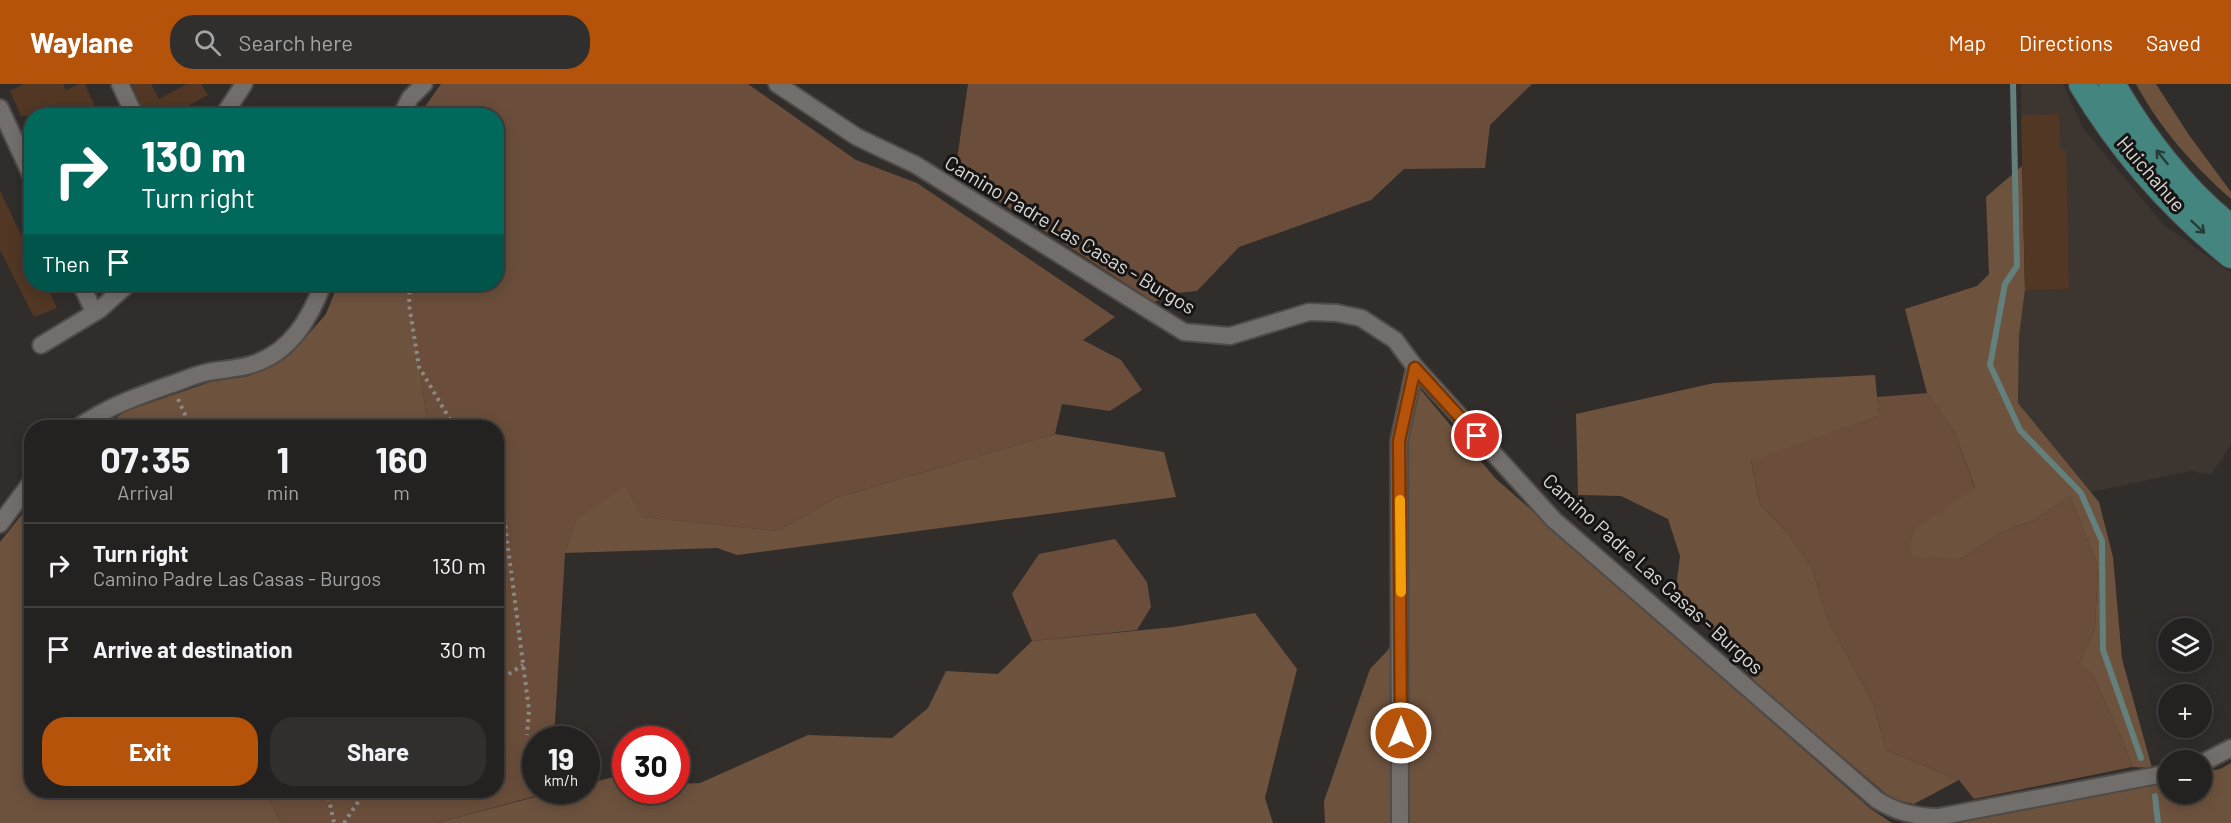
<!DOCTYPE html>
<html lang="en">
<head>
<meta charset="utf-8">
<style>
	body { margin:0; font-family:Barlow,sans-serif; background:#302f2d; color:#f1f3f6; height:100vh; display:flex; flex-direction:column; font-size:22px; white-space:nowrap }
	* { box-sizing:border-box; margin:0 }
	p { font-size:20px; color:#a3a4a5 }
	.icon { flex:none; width:33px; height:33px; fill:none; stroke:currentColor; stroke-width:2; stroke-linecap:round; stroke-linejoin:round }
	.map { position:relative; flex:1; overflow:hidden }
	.drawer { position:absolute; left:24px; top:336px; width:480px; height:378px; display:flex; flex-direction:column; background:#242220; border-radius:24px; box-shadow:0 3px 15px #0003,0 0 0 2px #413f3e }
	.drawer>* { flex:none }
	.top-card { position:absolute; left:24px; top:24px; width:480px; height:183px; border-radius:24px; box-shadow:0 3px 15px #0003,0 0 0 2px #413f3e; background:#00695c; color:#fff; overflow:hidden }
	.controls { position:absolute; left:2158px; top:534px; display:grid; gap:12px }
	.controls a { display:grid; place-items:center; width:54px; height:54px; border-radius:50%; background:#242220; box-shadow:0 3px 15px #0003,0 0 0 2px #413f3e; font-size:30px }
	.speed { position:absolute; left:522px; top:642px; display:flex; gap:12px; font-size:30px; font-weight:700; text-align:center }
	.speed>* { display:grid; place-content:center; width:78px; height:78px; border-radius:50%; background:#242220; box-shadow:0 3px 15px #0003,0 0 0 2px #413f3e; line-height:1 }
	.speed small { font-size:15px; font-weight:400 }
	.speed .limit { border:9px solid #d22; background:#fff; color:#111 }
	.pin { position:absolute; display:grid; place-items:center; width:51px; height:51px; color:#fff; margin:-26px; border:3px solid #fff; border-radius:50%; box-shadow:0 2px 6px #0007 }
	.me { position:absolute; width:66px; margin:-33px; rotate:0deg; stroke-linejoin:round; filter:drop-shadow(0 0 4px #0008) }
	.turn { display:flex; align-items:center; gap:21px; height:126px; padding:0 18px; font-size:27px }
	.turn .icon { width:78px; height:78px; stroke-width:2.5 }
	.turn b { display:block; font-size:42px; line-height:51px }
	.then { display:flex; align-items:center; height:57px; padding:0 18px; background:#0003; gap:12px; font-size:22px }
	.eta { display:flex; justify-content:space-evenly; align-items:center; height:102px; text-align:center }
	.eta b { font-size:36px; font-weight:700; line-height:42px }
	.primary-button { display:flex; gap:12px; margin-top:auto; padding:12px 18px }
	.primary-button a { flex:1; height:69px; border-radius:24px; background:#b45309; color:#fff; font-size:24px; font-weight:700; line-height:69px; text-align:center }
	.primary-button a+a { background:#302f2d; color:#f1f3f6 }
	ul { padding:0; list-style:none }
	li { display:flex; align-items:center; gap:18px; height:84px; padding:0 18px; border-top:2px solid #413f3e }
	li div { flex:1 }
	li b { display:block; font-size:22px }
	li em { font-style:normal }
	header { display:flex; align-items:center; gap:36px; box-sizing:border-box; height:84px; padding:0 30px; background:#b45309; color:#fff }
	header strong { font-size:28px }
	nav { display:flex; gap:33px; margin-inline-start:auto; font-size:21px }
	.search { width:420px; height:54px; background:#302f2d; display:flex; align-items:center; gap:15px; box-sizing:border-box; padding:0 21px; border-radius:24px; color:#a3a4a5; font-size:22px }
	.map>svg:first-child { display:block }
	.built { fill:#3d352f }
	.green { fill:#6a4e3b }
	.forest { fill:#6d523e }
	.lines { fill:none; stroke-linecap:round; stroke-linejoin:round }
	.stream { stroke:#63807d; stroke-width:6 }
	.building { fill:#513724 }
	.street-casing { stroke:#4e4b49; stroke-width:20 }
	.primary-casing { stroke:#4e4b49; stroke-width:28 }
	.path { stroke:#8c8a88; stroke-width:4; stroke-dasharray:3 4.5; stroke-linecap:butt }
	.street { stroke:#726e6b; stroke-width:16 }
	.primary { stroke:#44857f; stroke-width:26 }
	.oneway { stroke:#273c39 }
	.route-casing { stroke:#753606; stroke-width:15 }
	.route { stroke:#b45309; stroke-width:10 }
	.slow { stroke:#f59e0b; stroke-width:10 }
	.labels { text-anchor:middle; stroke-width:6; stroke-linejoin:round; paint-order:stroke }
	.street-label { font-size:20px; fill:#d9d7d5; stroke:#171514 }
</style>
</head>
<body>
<header>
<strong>Waylane</strong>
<div class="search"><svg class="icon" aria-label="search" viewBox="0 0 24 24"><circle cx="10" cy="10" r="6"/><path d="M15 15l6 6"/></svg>Search here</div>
<nav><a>Map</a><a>Directions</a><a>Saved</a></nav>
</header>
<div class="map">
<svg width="2231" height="739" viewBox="0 0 2231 739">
	<rect width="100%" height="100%" fill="#302d2b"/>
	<path class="built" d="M2021,0H2063L2083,44L2164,141L2231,189V361L2211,391L2191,387L2091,408L2018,319L2019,252L2025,206Z"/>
	<g class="green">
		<path d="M441,0H748L856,76L917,99L1115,233L1083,256L1121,276L1142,306L1110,327L1062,320L1055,350L835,414L778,447L641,433L576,435L565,469L554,655L536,656V706L551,707V708L436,739H281L266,707L496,706V344L428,343L408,200H496V32L419,31Z"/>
		<path d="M968,0H1532L1490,41L1485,84L1404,85L1371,116L1239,163L1197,207L1177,209L1154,218L955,89Z"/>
		<path d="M1927,309L1955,349L1975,405L1916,443L1960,475L2005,447L2034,436L2070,412L2098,482L2095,544L2079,580L2092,590L2122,655L2132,683L1974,715L1959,696L1886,666L1873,619L1828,536L1812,484L1787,448L1760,420L1751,376L1879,332L1877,313Z"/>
		<path d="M1115,455L1147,498L1151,523L1137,546L1032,557L1012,510L1039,470Z"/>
	</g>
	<g class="forest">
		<path d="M2136,0H2156L2189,51L2231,108V115C2192,80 2161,46 2136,0Z"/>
		<path d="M2022,82L2025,206L2019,252L2018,319L2099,418L2113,473L2122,575L2152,684L2132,683L2122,655L2092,590L2079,580L2095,544L2098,482L2070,412L2034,436L2005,447L1960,475L1912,472L1910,459L1916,443L1975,404L1955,349L1927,309L1905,225L1977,202L1989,190L1986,113Z"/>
		<path d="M338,200H408L428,343L101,344L126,327L210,298L249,292L291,270L326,230Z"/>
		<path d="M1875,291L1879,332L1751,377L1760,420L1787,448L1812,484L1828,536L1873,619L1886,666L1959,696L1914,720L1892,715L1759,602L1676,504L1680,472L1668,435L1621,412L1578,411L1576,330L1714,299Z"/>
		<path d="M1420,305L1495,394L1871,725L1892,739H1325L1324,717L1370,585L1388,566L1407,531L1406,358Z"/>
		<path d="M1055,350L1164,368L1176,413L737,471L717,464L565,469L576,435L625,403L642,433L778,447L835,414Z"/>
		<path d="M31,419L32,706L266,707L281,739H0V458Z"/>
		<path d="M1255,529L1297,585L1265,714L1273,739H436L558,707L586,706L587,700L617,692L625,695L626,706H676L677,700L700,699L808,651L892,654L928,624L946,587L998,590L1032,557L1174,543Z"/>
		<path d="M2231,679V739H1944L2169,695V710H2202V688L2220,685Z"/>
	</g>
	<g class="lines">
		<g class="stream">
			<path d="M2013,0L2017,182L2005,200L1990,281L2020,346L2081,409L2102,457L2103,566L2141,674"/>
			<path d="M2155,712L2158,739"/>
		</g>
	</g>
	<g class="building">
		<path d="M24,0H63L66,6L79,0H85L99,32H21L10,7Z"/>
		<path d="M132,0H151L159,15L187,0H201L208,11L170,32H145Z"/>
		<path d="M2059,30L2060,66H2066L2069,205L2025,206L2021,31Z"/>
		<path d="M0,107L32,173V200H46L57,224L34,233L0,166Z"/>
	</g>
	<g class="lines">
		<defs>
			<g id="street">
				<path d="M120,0L135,32"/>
				<path d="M777,0L857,53L916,81L1184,248L1230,252L1309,228L1337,229L1361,234L1395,256L1415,283L1554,436L1877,716C1896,728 1915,733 1938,733L2169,689"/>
				<path d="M0,24L32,93"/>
				<path d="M223,32L244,0"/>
				<path d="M401,32L410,14L424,0"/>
				<path d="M81,200L94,228"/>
				<path d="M41,261L99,226L128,200"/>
				<path d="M77,344C109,322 133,314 169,301C181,297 195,291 208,288C223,285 239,285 253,280C291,268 310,234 323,200"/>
				<path d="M0,440L32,397"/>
				<path d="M2202,679L2231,664"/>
				<path d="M1400,739L1399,357L1415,283"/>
			</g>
			<g id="primary">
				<path d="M2082,0C2121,65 2172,123 2231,171"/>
				<path d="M2112,0C2141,51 2184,108 2231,144"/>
			</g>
		</defs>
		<use href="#street" class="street-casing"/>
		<use href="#primary" class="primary-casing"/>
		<g class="path">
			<path d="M410,200L409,220L419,283L455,344"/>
			<path d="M178,315L191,344"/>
			<path d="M496,406L502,417L529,626L527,651"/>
			<path d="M496,598L523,581"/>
			<path d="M327,706L334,739"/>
			<path d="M344,739L364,709L368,706"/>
		</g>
		<use href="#street" class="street"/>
		<use href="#primary" class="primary"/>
	</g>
	<defs><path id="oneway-shaft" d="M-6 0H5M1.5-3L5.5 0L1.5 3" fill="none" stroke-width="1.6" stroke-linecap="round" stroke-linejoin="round" transform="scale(1.5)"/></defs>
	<g class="oneway">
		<use href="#oneway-shaft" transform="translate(2162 73) rotate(-129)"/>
		<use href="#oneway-shaft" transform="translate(2198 143) rotate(43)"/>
	</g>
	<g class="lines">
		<defs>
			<path id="route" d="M1401,649L1399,357L1415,284L1477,352"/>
		</defs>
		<use href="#route" class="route-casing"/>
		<use href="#route" class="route"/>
		<path class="slow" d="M1400,416L1401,508"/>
	</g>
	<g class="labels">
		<g class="street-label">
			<text transform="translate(2151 90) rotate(49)" y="7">Huichahue</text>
			<text transform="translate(1070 151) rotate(31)" y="7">Camino Padre Las Casas - Burgos</text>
			<text transform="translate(1653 490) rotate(42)" y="7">Camino Padre Las Casas - Burgos</text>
		</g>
	</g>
</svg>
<div class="controls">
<a><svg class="icon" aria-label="layers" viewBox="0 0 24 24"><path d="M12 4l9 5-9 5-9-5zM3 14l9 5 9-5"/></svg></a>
<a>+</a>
<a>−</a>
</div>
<div class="speed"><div>19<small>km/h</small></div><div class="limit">30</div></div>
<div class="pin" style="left:1477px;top:352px;background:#d93025"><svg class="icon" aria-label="arrive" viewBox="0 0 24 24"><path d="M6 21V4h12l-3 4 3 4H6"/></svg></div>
<svg class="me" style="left:1401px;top:649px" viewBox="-20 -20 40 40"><circle r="17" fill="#b45309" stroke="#fff" stroke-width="3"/><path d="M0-11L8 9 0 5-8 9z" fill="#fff"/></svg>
<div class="top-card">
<div class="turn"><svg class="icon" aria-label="right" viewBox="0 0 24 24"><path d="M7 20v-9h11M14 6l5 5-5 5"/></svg><div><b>130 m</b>Turn right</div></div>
<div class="then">Then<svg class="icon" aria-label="arrive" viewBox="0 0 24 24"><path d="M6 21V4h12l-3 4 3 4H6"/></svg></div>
</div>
<section class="drawer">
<div class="eta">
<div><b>07:35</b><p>Arrival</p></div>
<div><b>1</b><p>min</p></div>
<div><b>160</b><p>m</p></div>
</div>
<ul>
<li><svg class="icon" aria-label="right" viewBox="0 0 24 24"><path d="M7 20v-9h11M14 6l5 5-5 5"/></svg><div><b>Turn right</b><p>Camino Padre Las Casas - Burgos</p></div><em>130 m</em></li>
<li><svg class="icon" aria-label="arrive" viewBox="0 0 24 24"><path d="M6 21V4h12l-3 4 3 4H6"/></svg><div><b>Arrive at destination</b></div><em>30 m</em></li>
</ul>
<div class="primary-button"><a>Exit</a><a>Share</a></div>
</section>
</div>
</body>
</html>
